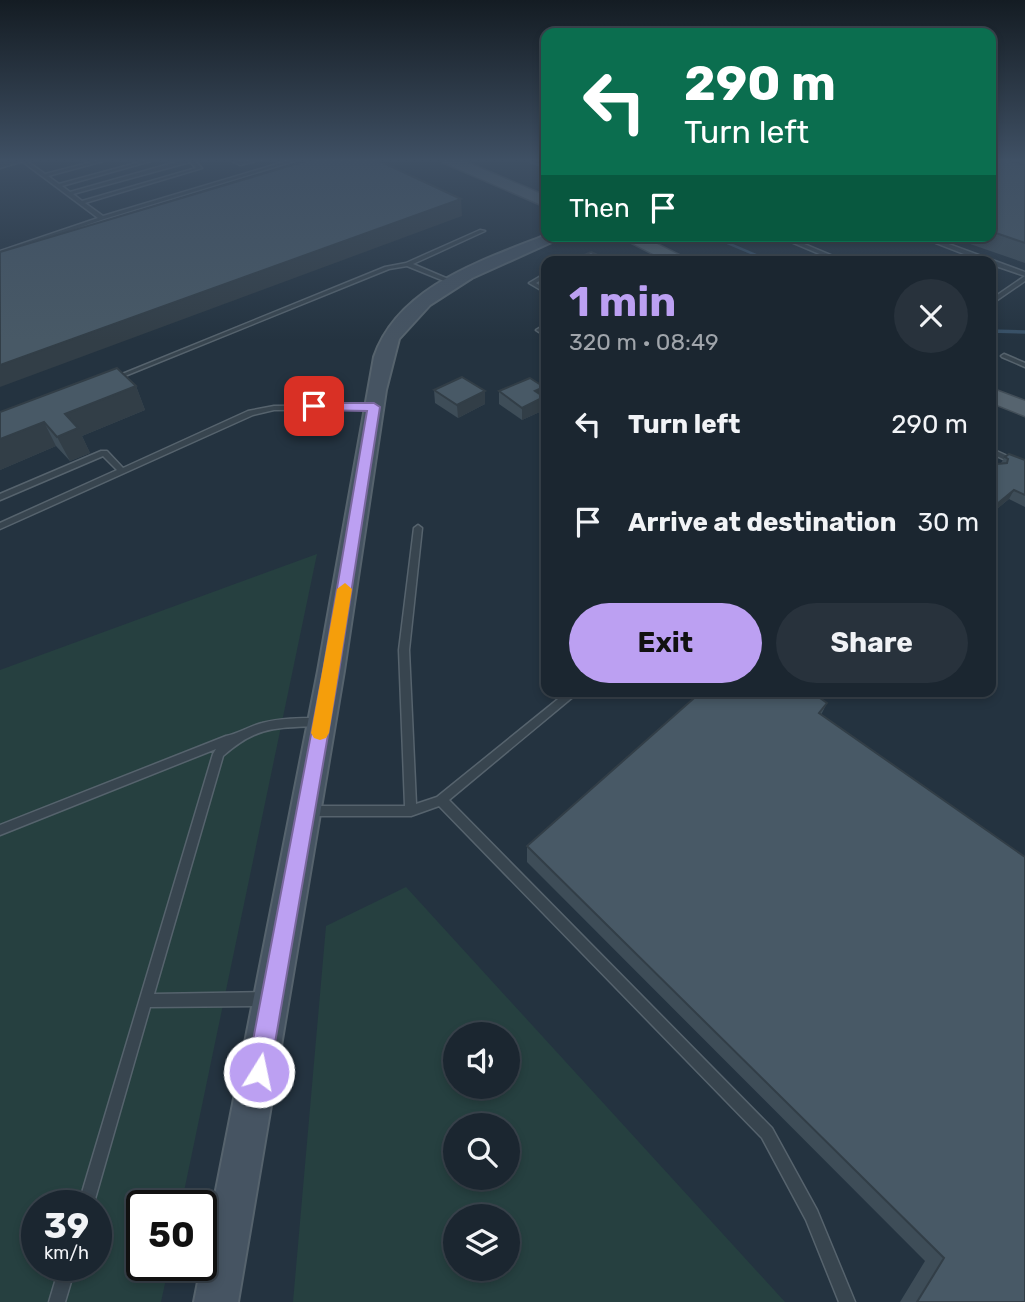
<!DOCTYPE html>
<html lang="en">
<head>
<meta charset="utf-8">
<style>
	body { margin:0; font-family:Rubik,sans-serif; background:#28323c; color:#f1f3f6; height:100vh; display:flex; flex-direction:column; font-size:26px; white-space:nowrap }
	* { box-sizing:border-box; margin:0 }
	p { font-size:23px; color:#a0a5ab }
	.icon { flex:none; width:38px; height:38px; fill:none; stroke:currentColor; stroke-width:2; stroke-linecap:round; stroke-linejoin:round }
	.map { position:relative; flex:1; overflow:hidden }
	.sheet { position:absolute; left:541px; top:256px; width:455px; height:441px; display:flex; flex-direction:column; background:#1b2630; border-radius:14px; box-shadow:0 4px 10px #0003,0 0 0 2px #39434c }
	.sheet>* { flex:none }
	.hud { position:absolute; left:541px; top:28px; width:455px; height:214px; border-radius:14px; box-shadow:0 4px 10px #0003,0 0 0 2px #39434c; background:#0b6e4f; color:#fff; overflow:hidden }
	.fabs { position:absolute; left:443px; top:1022px; display:grid; gap:14px }
	.fabs a { display:grid; place-items:center; width:77px; height:77px; border-radius:50%; background:#1b2630; box-shadow:0 4px 10px #0003,0 0 0 2px #39434c; font-size:35px }
	.speed { position:absolute; left:21px; top:1190px; display:flex; gap:14px; font-size:35px; font-weight:700; text-align:center }
	.speed>* { display:grid; place-content:center; width:91px; height:91px; border-radius:50%; background:#1b2630; box-shadow:0 4px 10px #0003,0 0 0 2px #39434c; line-height:1 }
	.speed small { font-size:18px; font-weight:400 }
	.speed .limit { border:4px solid #111; border-radius:10px; background:#fff; color:#111 }
	.pin { position:absolute; display:grid; place-items:center; width:60px; height:60px; color:#fff; margin:-30px; border-radius:14px; box-shadow:0 4px 10px #0006 }
	.me { position:absolute; width:77px; margin:-38px; rotate:10deg; stroke-linejoin:round; filter:drop-shadow(0 0 5px #0008) }
	.turn { display:flex; align-items:center; gap:24px; height:147px; padding:0 28px; font-size:32px }
	.turn .icon { width:91px; height:91px; stroke-width:2.5 }
	.turn b { display:block; font-size:49px; line-height:60px }
	.then { display:flex; align-items:center; height:66px; padding:0 28px; background:#0003; gap:14px; font-size:26px }
	.round { display:grid; place-items:center; flex:none; width:74px; height:74px; border-radius:37px; background:#28323c }
	.headline { display:flex; align-items:center; justify-content:space-between; height:119px; padding:0 28px }
	h1 { font-size:42px; font-weight:700; line-height:52px; color:#bca0f2 }
	.cta { display:flex; gap:14px; margin-top:auto; padding:14px 28px }
	.cta a { flex:1; height:80px; border-radius:42px; background:#bca0f2; color:#111; font-size:28px; font-weight:700; line-height:80px; text-align:center }
	.cta a+a { background:#28323c; color:#f1f3f6 }
	ul { padding:0; list-style:none }
	li { display:flex; align-items:center; gap:21px; height:98px; padding:0 28px }
	li div { flex:1 }
	li b { display:block; font-size:26px }
	li em { font-style:normal }
	.map>svg:first-child { display:block }
	.green { fill:#264040; fill-rule:evenodd }
	.lines { fill:none; stroke-linecap:round; stroke-linejoin:round }
	.stream-far1 { stroke:#385167; stroke-width:2.5 }
	.stream { stroke:#385167; stroke-width:3.5 }
	.service-casing { stroke:#56636d; stroke-width:3 }
	.tertiary-casing { stroke:#56636d; stroke-width:3 }
	.secondary-casing { stroke:#56636d; stroke-width:4 }
	.primary-casing { stroke:#424e58; stroke-width:3 }
	.service { fill:#38454f; fill-rule:evenodd }
	.tertiary { fill:#38454f; fill-rule:evenodd }
	.secondary { fill:#465462; fill-rule:evenodd }
	.primary { fill:#56646f; fill-rule:evenodd }
	.wall { fill:#3e4d58 }
	.shaded-wall { fill:#323e47 }
	.building { fill:#485966; stroke:#323e47; stroke-width:2 }
	.route { fill:#bca0f2; stroke:#7a689d; stroke-width:2 }
	.slow { fill:#f59e0b }
</style>
</head>
<body>
<div class="map">
<svg width="1025" height="1302" viewBox="0 0 1025 1302">
	<rect width="100%" height="100%" fill="#243340"/>
	<g class="green">
		<path d="M317,554L181,1206H142V1265H169L161,1302H0V670ZM37,1206H96V1265H37Z"/>
		<path d="M406,887L785,1302H293L326,926ZM455,1034H508V1087H455ZM455,1125H508V1178H455ZM455,1216H508V1269H455Z"/>
	</g>
	<g class="lines">
		<g class="stream-far1">
			<path d="M524,159L546,168"/>
			<path d="M711,236L770,261"/>
		</g>
		<path class="stream" d="M990,331L1025,332"/>
		<defs>
			<g id="service">
				<path d="M19,159H24L45,174L104,159H111L48,176L59,184L151,159H158L62,186L70,192L187,159H193L202,168L85,203L103,216L294,159H301L104,219L0,255V251L98,218ZM190,162L196,168L82,201L73,194Z"/>
				<path d="M228,159C234,159 238,162 243,162C250,162 257,159 264,159L240,165Z"/>
				<path d="M480,230L485,231L413,264L453,281V283H449L407,266L389,269L115,380L110,379L385,267L406,263Z"/>
				<path d="M777,236H785L845,261H836Z"/>
				<path d="M918,236H927L1025,272V276L990,264V261H982Z"/>
				<path d="M546,273V277L536,283L546,289V293L529,283Z"/>
				<path d="M1025,276V281L990,305V300Z"/>
				<path d="M546,324V329L539,332L536,330Z"/>
				<path d="M1004,354L1025,363V367L1002,357L1001,356Z"/>
				<path d="M374,405L378,407L377,409L274,410L253,415L0,529V523L117,470L103,456L0,500V494L101,451H107L123,468L248,411L274,406Z"/>
				<path d="M990,448L1025,464V469L990,453Z"/>
				<path d="M418,525L422,528L409,650L416,804L437,797L568,691H580L449,800L772,1128L817,1210L855,1302H839L806,1220L762,1138L439,806L411,816H310L306,815L304,811L306,807L310,806H405L399,650L414,528Z"/>
				<path d="M318,718L322,719L323,722L322,725L318,726C275,728 257,726 223,756L154,994L264,992L269,994L271,999L269,1004L264,1006L150,1007L93,1206H78L213,754L216,749L0,835V825L226,736C238,734 250,726 262,723C280,718 300,718 318,718Z"/>
				<path d="M60,1265H76L65,1302H49Z"/>
			</g>
			<path id="tertiary" d="M11,159H30L0,168V162Z"/>
			<path id="secondary" d="M546,235L565,236L472,278L430,305L399,339L386,390L344,671L238,1302H194L318,671L374,357C398,286 484,260 546,235Z"/>
			<g id="primary">
				<path d="M440,159H459L546,196V207L442,162Z"/>
				<path d="M618,236H641L691,261H667Z"/>
				<path d="M990,388L1025,401V416L990,402Z"/>
			</g>
		</defs>
		<use href="#service" class="service-casing"/>
		<use href="#tertiary" class="tertiary-casing"/>
		<use href="#secondary" class="secondary-casing"/>
		<use href="#primary" class="primary-casing"/>
		<use href="#service" class="service"/>
		<use href="#tertiary" class="tertiary"/>
		<use href="#secondary" class="secondary"/>
		<use href="#primary" class="primary"/>
	</g>
	<g class="wall">
		<path d="M990,159H1025V263L947,236H990Z"/>
		<path d="M136,386L145,410L82,436L90,453L70,461L56,446L0,470V412Z"/>
		<path d="M434,390L485,391V404L458,418L435,403Z"/>
		<path d="M499,391L543,396L544,410L522,420L499,404Z"/>
		<path d="M1005,457L1025,460V507L1009,499L992,513L990,512V469L1001,463Z"/>
		<path d="M827,703L821,715L1025,1302H900L925,1261L527,862V846Z"/>
	</g>
	<g class="shaded-wall">
		<path d="M461,199L462,216L0,387V365Z"/>
		<path d="M136,386L145,410L82,436L90,453L70,461L57,437L65,414Z"/>
		<path d="M544,387V410L522,420V408L535,391Z"/>
		<path d="M485,391V404L458,418L457,405Z"/>
		<path d="M44,422L56,446L0,470V439Z"/>
		<path d="M1014,490L1009,499L992,513L997,504Z"/>
	</g>
	<g class="building">
		<path d="M313,159H375L461,199L0,365V252Z"/>
		<path d="M990,159H1001L1025,165V243L990,231Z"/>
		<path d="M591,252L611,261H570Z"/>
		<path d="M117,368L136,386L65,414L78,428L57,437L44,422L0,439V412Z"/>
		<path d="M462,377L485,391L457,405L434,390Z"/>
		<path d="M530,378L544,387L535,391L544,397L522,408L499,391Z"/>
		<path d="M1009,454L1025,460V495L1014,490L997,504L990,500V469L997,464L1007,463L1008,459L1005,457Z"/>
		<path d="M702,691H810L827,703L819,713L1025,857V1302H917L944,1258L527,846Z"/>
	</g>
	<linearGradient id="sky" x2="0" y2="1"><stop stop-color="#141c23"/><stop offset="0.47" stop-color="#3f5064"/><stop offset="1" stop-color="#3f5064" stop-opacity="0"/></linearGradient>
	<rect width="1025" height="341" fill="url(#sky)"/>
	<path class="route" d="M374,403L380,407L339,671L270,1072L267,1080L259,1083L251,1080L247,1072L323,671L367,411L314,410L308,406L314,403Z"/>
	<path class="slow" d="M345,583L352,589L329,733L326,738L320,740L314,738L311,733L337,589Z"/>
</svg>
<div class="fabs">
<a><svg class="icon" aria-label="sound" viewBox="0 0 24 24"><path d="M4 9h4l5-4v14l-5-4H4zM17 9q2 3 0 6"/></svg></a>
<a><svg class="icon" aria-label="search" viewBox="0 0 24 24"><circle cx="10" cy="10" r="6"/><path d="M15 15l6 6"/></svg></a>
<a><svg class="icon" aria-label="layers" viewBox="0 0 24 24"><path d="M12 4l9 5-9 5-9-5zM3 14l9 5 9-5"/></svg></a>
</div>
<div class="speed"><div>39<small>km/h</small></div><div class="limit">50</div></div>
<div class="pin" style="left:314px;top:406px;background:#d93025"><svg class="icon" aria-label="arrive" viewBox="0 0 24 24"><path d="M6 21V4h12l-3 4 3 4H6"/></svg></div>
<svg class="me" style="left:259px;top:1072px" viewBox="-20 -20 40 40"><circle r="17" fill="#bca0f2" stroke="#fff" stroke-width="3"/><path d="M0-11L8 9 0 5-8 9z" fill="#fff"/></svg>
<div class="hud">
<div class="turn"><svg class="icon" aria-label="left" viewBox="0 0 24 24"><path d="M17 20v-9H6M10 6l-5 5 5 5"/></svg><div><b>290 m</b>Turn left</div></div>
<div class="then">Then<svg class="icon" aria-label="arrive" viewBox="0 0 24 24"><path d="M6 21V4h12l-3 4 3 4H6"/></svg></div>
</div>
<section class="sheet">
<div class="headline"><div><h1>1 min</h1><p>320 m · 08:49</p></div><a class="round"><svg class="icon" aria-label="close" viewBox="0 0 24 24"><path d="M6 6l12 12M18 6L6 18"/></svg></a></div>
<ul>
<li><svg class="icon" aria-label="left" viewBox="0 0 24 24"><path d="M17 20v-9H6M10 6l-5 5 5 5"/></svg><div><b>Turn left</b></div><em>290 m</em></li>
<li><svg class="icon" aria-label="arrive" viewBox="0 0 24 24"><path d="M6 21V4h12l-3 4 3 4H6"/></svg><div><b>Arrive at destination</b></div><em>30 m</em></li>
</ul>
<div class="cta"><a>Exit</a><a>Share</a></div>
</section>
</div>
</body>
</html>
